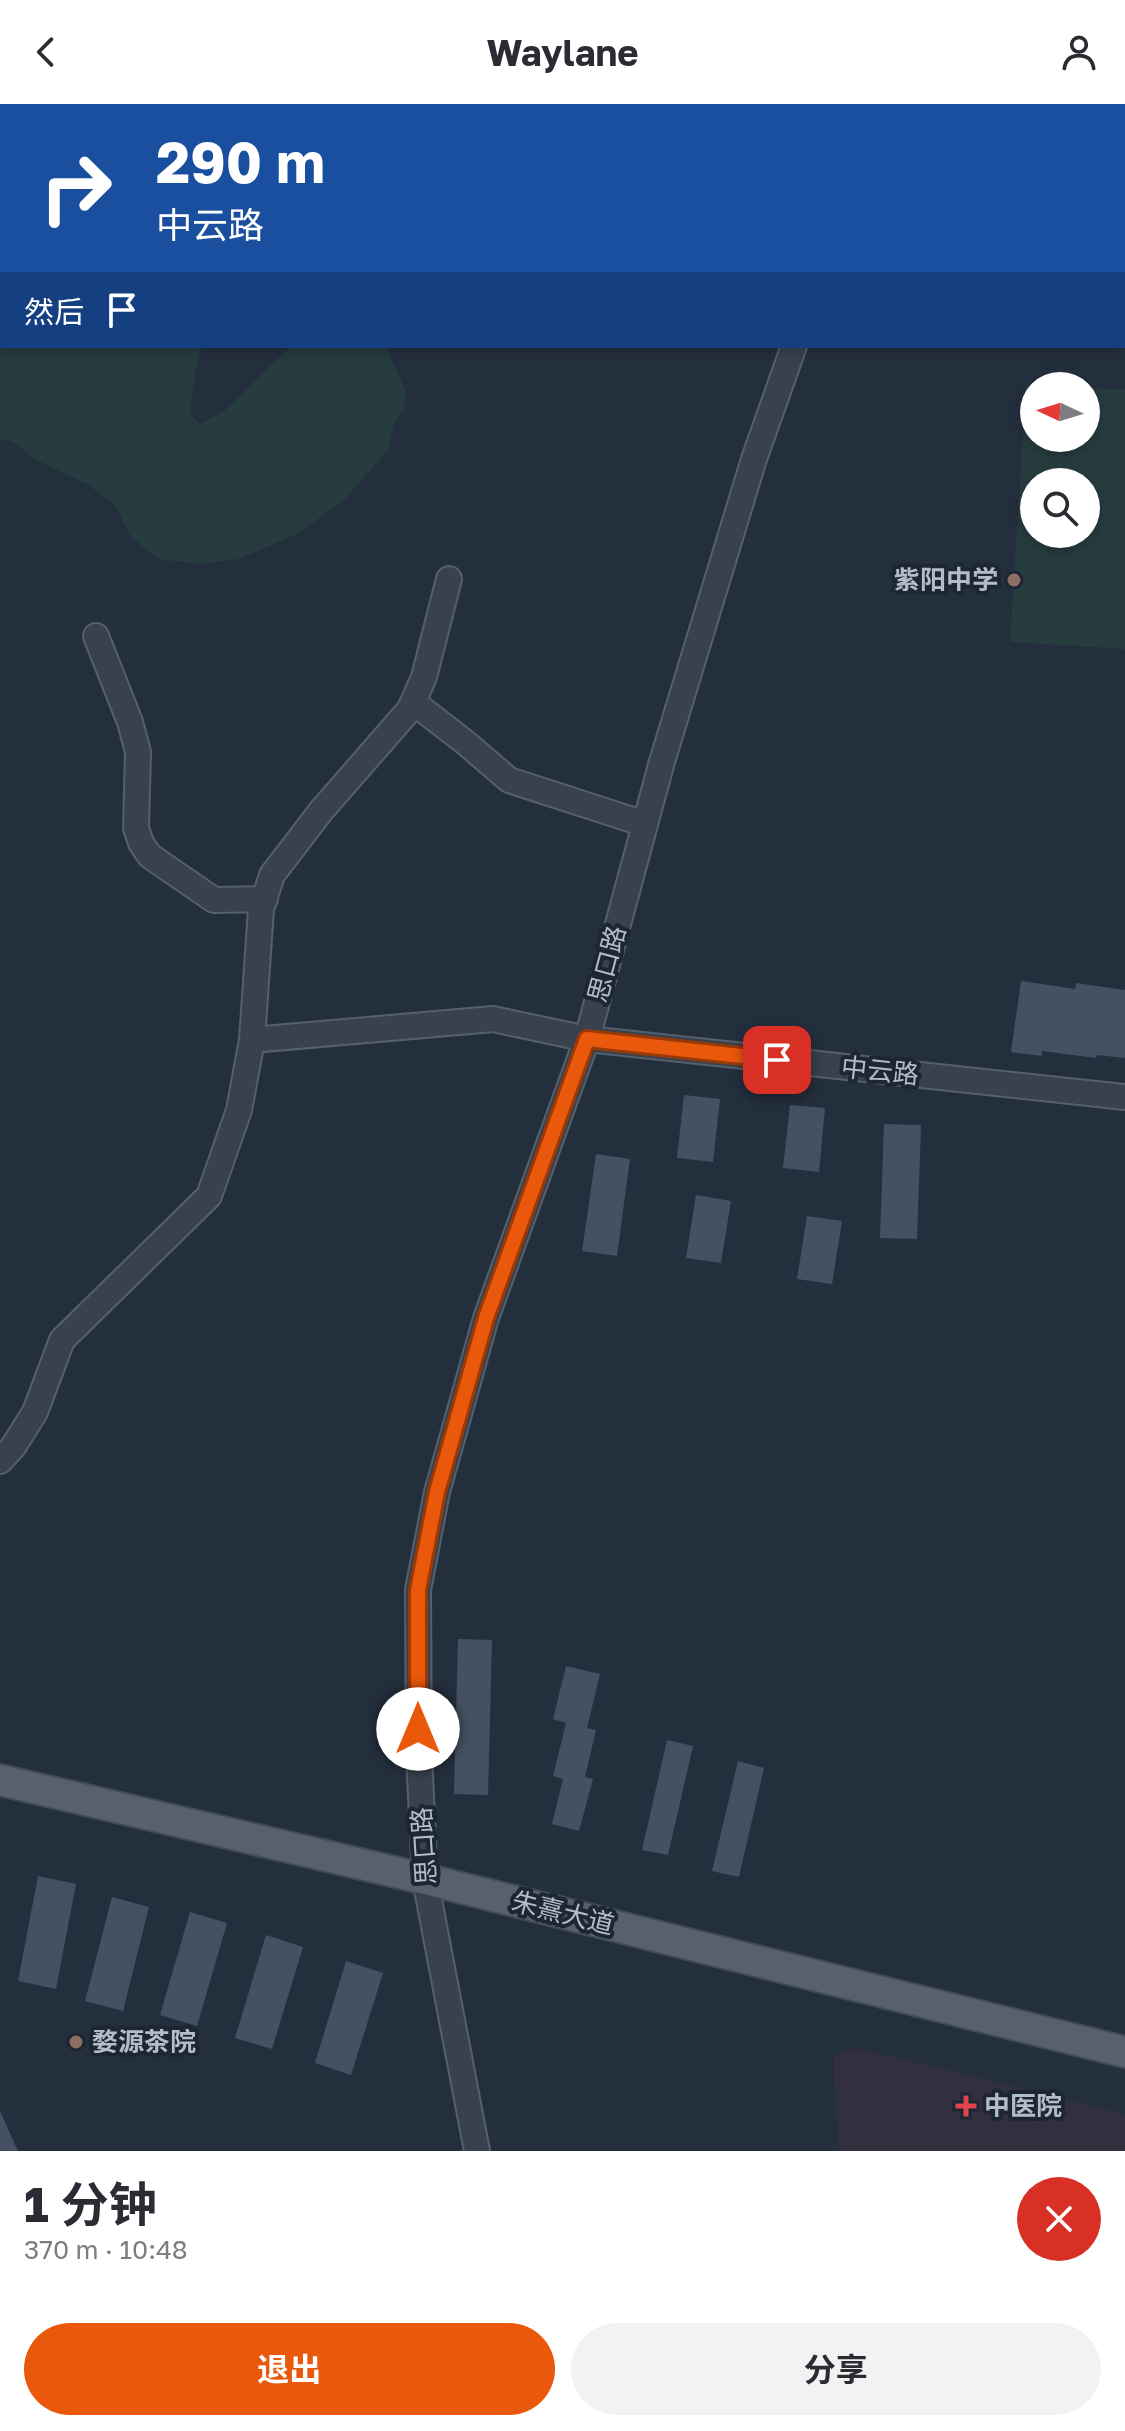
<!DOCTYPE html>
<html lang="zh">
<head>
<meta charset="utf-8">
<style>
	body { margin:0; font-family:"Golos Text","Noto Sans SC",sans-serif; background:#f2f2f3; color:#2b2b33; height:100vh; display:flex; flex-direction:column; font-size:30px; white-space:nowrap }
	* { box-sizing:border-box; margin:0 }
	p { font-size:26px; color:#7c7c81 }
	.icon { flex:none; width:44px; height:44px; fill:none; stroke:currentColor; stroke-width:2; stroke-linecap:round; stroke-linejoin:round }
	.map { position:relative; height:2047px; overflow:hidden }
	.details { display:flex; flex-direction:column; background:#fff; flex:1 }
	.details>* { flex:none }
	.hud { position:absolute; left:0px; top:0px; width:1126px; height:244px; box-shadow:0 4px 12px #0003; background:#1a4fa0; color:#fff; overflow:hidden }
	.needle { width:52px; rotate:274deg }
	.fabs { position:absolute; left:1020px; top:268px; display:grid; gap:16px }
	.fabs a { display:grid; place-items:center; width:80px; height:80px; border-radius:50%; background:#fff; box-shadow:0 4px 12px #0003; font-size:40px }
	.pin { position:absolute; display:grid; place-items:center; width:68px; height:68px; color:#fff; margin:-34px; border-radius:16px; box-shadow:0 4px 12px #0006 }
	.me { position:absolute; width:88px; margin:-44px; rotate:0deg; stroke-linejoin:round; filter:drop-shadow(0 0 6px #0008) }
	.turn { display:flex; align-items:center; gap:28px; height:168px; padding:0 24px; font-size:36px }
	.turn .icon { width:104px; height:104px; stroke-width:2.5 }
	.turn b { display:block; font-size:56px; line-height:68px }
	.then { display:flex; align-items:center; height:76px; padding:0 24px; background:#0003; gap:16px; font-size:30px }
	.round { display:grid; place-items:center; flex:none; width:84px; height:84px; border-radius:42px; background:#f2f2f3 }
	.headline { display:flex; align-items:center; justify-content:space-between; height:136px; padding:0 24px }
	h1 { font-size:48px; font-weight:700; line-height:60px }
	.action { display:flex; gap:16px; margin-top:auto; padding:16px 24px }
	.action a { flex:1; height:92px; border-radius:48px; background:#ea580c; color:#fff; font-size:32px; font-weight:700; line-height:92px; text-align:center }
	.action a+a { background:#f2f2f3; color:#2b2b33 }
	header { display:flex; justify-content:space-between; align-items:center; height:104px; padding:0 24px; background:#fff; font-size:36px; font-weight:700 }
	.map>svg:first-child { display:block }
	.medical { fill:#32303f }
	.green { fill:#263c3f; fill-rule:evenodd }
	.building { fill:#455162 }
	.lines { fill:none; stroke-linecap:round; stroke-linejoin:round }
	.minor-casing { stroke:#565f6c; stroke-width:28 }
	.major-casing { stroke:#414a57; stroke-width:34 }
	.minor { stroke:#38414e; stroke-width:24 }
	.major { stroke:#56606e; stroke-width:30 }
	.route-casing { stroke:#983908; stroke-width:20 }
	.route { stroke:#ea580c; stroke-width:14 }
	.education-dot { fill:#8d6e63; stroke:#1d2633; stroke-width:3 }
	.health-dot { fill:#e0444e; stroke:#1d2633; stroke-width:3 }
	.labels { text-anchor:middle; stroke-width:8; stroke-linejoin:round; paint-order:stroke }
	.poi-label { font-size:26px; font-weight:bold; fill:#b4bcc9; stroke:#1d2633; text-anchor:start }
	.street-label { font-size:26px; fill:#b4bcc9; stroke:#1d2633 }
</style>
</head>
<body>
<header><svg class="icon" aria-label="back" viewBox="0 0 24 24"><path d="M15 5l-7 7 7 7"/></svg>Waylane<svg class="icon" aria-label="person" viewBox="0 0 24 24"><circle cx="12" cy="8" r="4"/><path d="M4 21q1-7 8-7t8 7"/></svg></header>
<div class="map">
<svg width="1125" height="2047" viewBox="0 0 1125 2047">
	<rect width="100%" height="100%" fill="#242f3e"/>
	<path class="medical" d="M855,1944L1125,2010V2047H839L833,1953Z"/>
	<g class="green">
		<path d="M916,0H1125V57L1124,2H917Z"/>
		<path d="M0,52L2,53V242H202L195,269L190,310L200,320L223,308L291,242H386L405,286L404,306L394,319L388,346L342,398L295,431L239,455L199,460L158,455L130,432L115,401L87,380L38,357L11,337L0,336Z"/>
		<path d="M1026,280L1053,282H1034V334H1086V284L1125,286V545L1010,538ZM1086,378V430H1034V378Z"/>
	</g>
	<g class="building">
		<path d="M1021,877L1075,885L1076,879L1125,886V954L1097,951L1096,954L1042,947V952L1011,948Z"/>
		<path d="M684,991L720,995L713,1058L677,1054Z"/>
		<path d="M790,1001L825,1004L819,1068L783,1064Z"/>
		<path d="M884,1020L921,1021L917,1135L880,1134Z"/>
		<path d="M596,1050L630,1055L617,1152L582,1147Z"/>
		<path d="M696,1091L731,1097L721,1159L686,1154Z"/>
		<path d="M807,1112L842,1117L832,1180L797,1175Z"/>
		<path d="M458,1535L492,1536L488,1691L454,1690Z"/>
		<path d="M566,1562L600,1570L587,1624L596,1626L585,1673L593,1675L579,1727L552,1720L563,1675L553,1672L566,1619L553,1615Z"/>
		<path d="M667,1636L693,1642L668,1751L642,1746Z"/>
		<path d="M738,1657L764,1664L739,1773L712,1767Z"/>
		<path d="M38,1772L76,1780L56,1885L18,1877Z"/>
		<path d="M112,1793L149,1803L123,1907L85,1897Z"/>
		<path d="M190,1808L227,1819L197,1922L160,1911Z"/>
		<path d="M266,1831L303,1843L272,1945L235,1934Z"/>
		<path d="M346,1857L383,1869L351,1971L315,1959Z"/>
		<path d="M0,2007L18,2047H0Z"/>
	</g>
	<g class="lines">
		<defs>
			<g id="minor">
				<path d="M860,2V0"/>
				<path d="M96,532L130,618L138,648L136,724L141,739L150,752L214,796L265,795"/>
				<path d="M413,598L466,639L509,676L645,720"/>
				<path d="M252,936L261,805L272,771L321,707L410,605L424,573L449,475"/>
				<path d="M0,1357L13,1343L35,1308L62,1236L209,1092L239,1006L252,936L493,915L587,935L1125,993"/>
				<path d="M477,2047L425,1775L419,1652L418,1486L437,1388L486,1214L587,935L661,661L754,355L794,242"/>
			</g>
			<g id="major">
				<path d="M653,0L661,2"/>
				<path d="M1124,120H1125"/>
				<path d="M0,1676L425,1775L1125,1948"/>
			</g>
		</defs>
		<use href="#minor" class="minor-casing"/>
		<use href="#major" class="major-casing"/>
		<use href="#minor" class="minor"/>
		<use href="#major" class="major"/>
	</g>
	<g class="lines">
		<defs>
			<path id="route" d="M418,1625V1486L437,1388L486,1214L587,935L777,956"/>
		</defs>
		<use href="#route" class="route-casing"/>
		<use href="#route" class="route"/>
	</g>
	<g class="education-dot">
		<circle cx="1014" cy="476" r="8"/>
		<circle cx="76" cy="1938" r="8"/>
	</g>
	<path class="health-dot" d="M962 1990h8v8h8v8h-8v8h-8v-8h-8v-8h8z"/>
	<g class="labels">
		<g class="poi-label">
			<text x="998" y="485" text-anchor="end">紫阳中学</text>
			<text x="92" y="1947">婺源茶院</text>
			<text x="984" y="2011">中医院</text>
		</g>
		<g class="street-label">
			<text transform="translate(607 860) rotate(-75)" y="9">思口路</text>
			<text transform="translate(880 967) rotate(6)" y="9">中云路</text>
			<text transform="translate(424 1742) rotate(-94)" y="9">思口路</text>
			<text transform="translate(563 1809) rotate(14)" y="9">朱熹大道</text>
		</g>
	</g>
</svg>
<div class="fabs">
<a><svg class="needle" viewBox="-14 -14 28 28"><path d="M0-13l5 13h-10z" fill="#e53935"/><path d="M0 13l5-13h-10z" fill="#7c7c81"/></svg></a>
<a><svg class="icon" aria-label="search" viewBox="0 0 24 24"><circle cx="10" cy="10" r="6"/><path d="M15 15l6 6"/></svg></a>
</div>
<div class="pin" style="left:777px;top:956px;background:#d93025"><svg class="icon" aria-label="arrive" viewBox="0 0 24 24"><path d="M6 21V4h12l-3 4 3 4H6"/></svg></div>
<svg class="me" style="left:418px;top:1625px" viewBox="-20 -20 40 40"><circle r="19" fill="#fff"/><path d="M0-13L10 11 0 6-10 11z" fill="#ea580c"/></svg>
<div class="hud">
<div class="turn"><svg class="icon" aria-label="right" viewBox="0 0 24 24"><path d="M7 20v-9h11M14 6l5 5-5 5"/></svg><div><b>290 m</b>中云路</div></div>
<div class="then">然后<svg class="icon" aria-label="arrive" viewBox="0 0 24 24"><path d="M6 21V4h12l-3 4 3 4H6"/></svg></div>
</div>
</div>
<section class="details">
<div class="headline"><div><h1>1 分钟</h1><p>370 m · 10:48</p></div><a class="round" style="background:#d93025;color:#fff"><svg class="icon" aria-label="close" viewBox="0 0 24 24"><path d="M6 6l12 12M18 6L6 18"/></svg></a></div>
<div class="action"><a>退出</a><a>分享</a></div>
</section>
</body>
</html>
